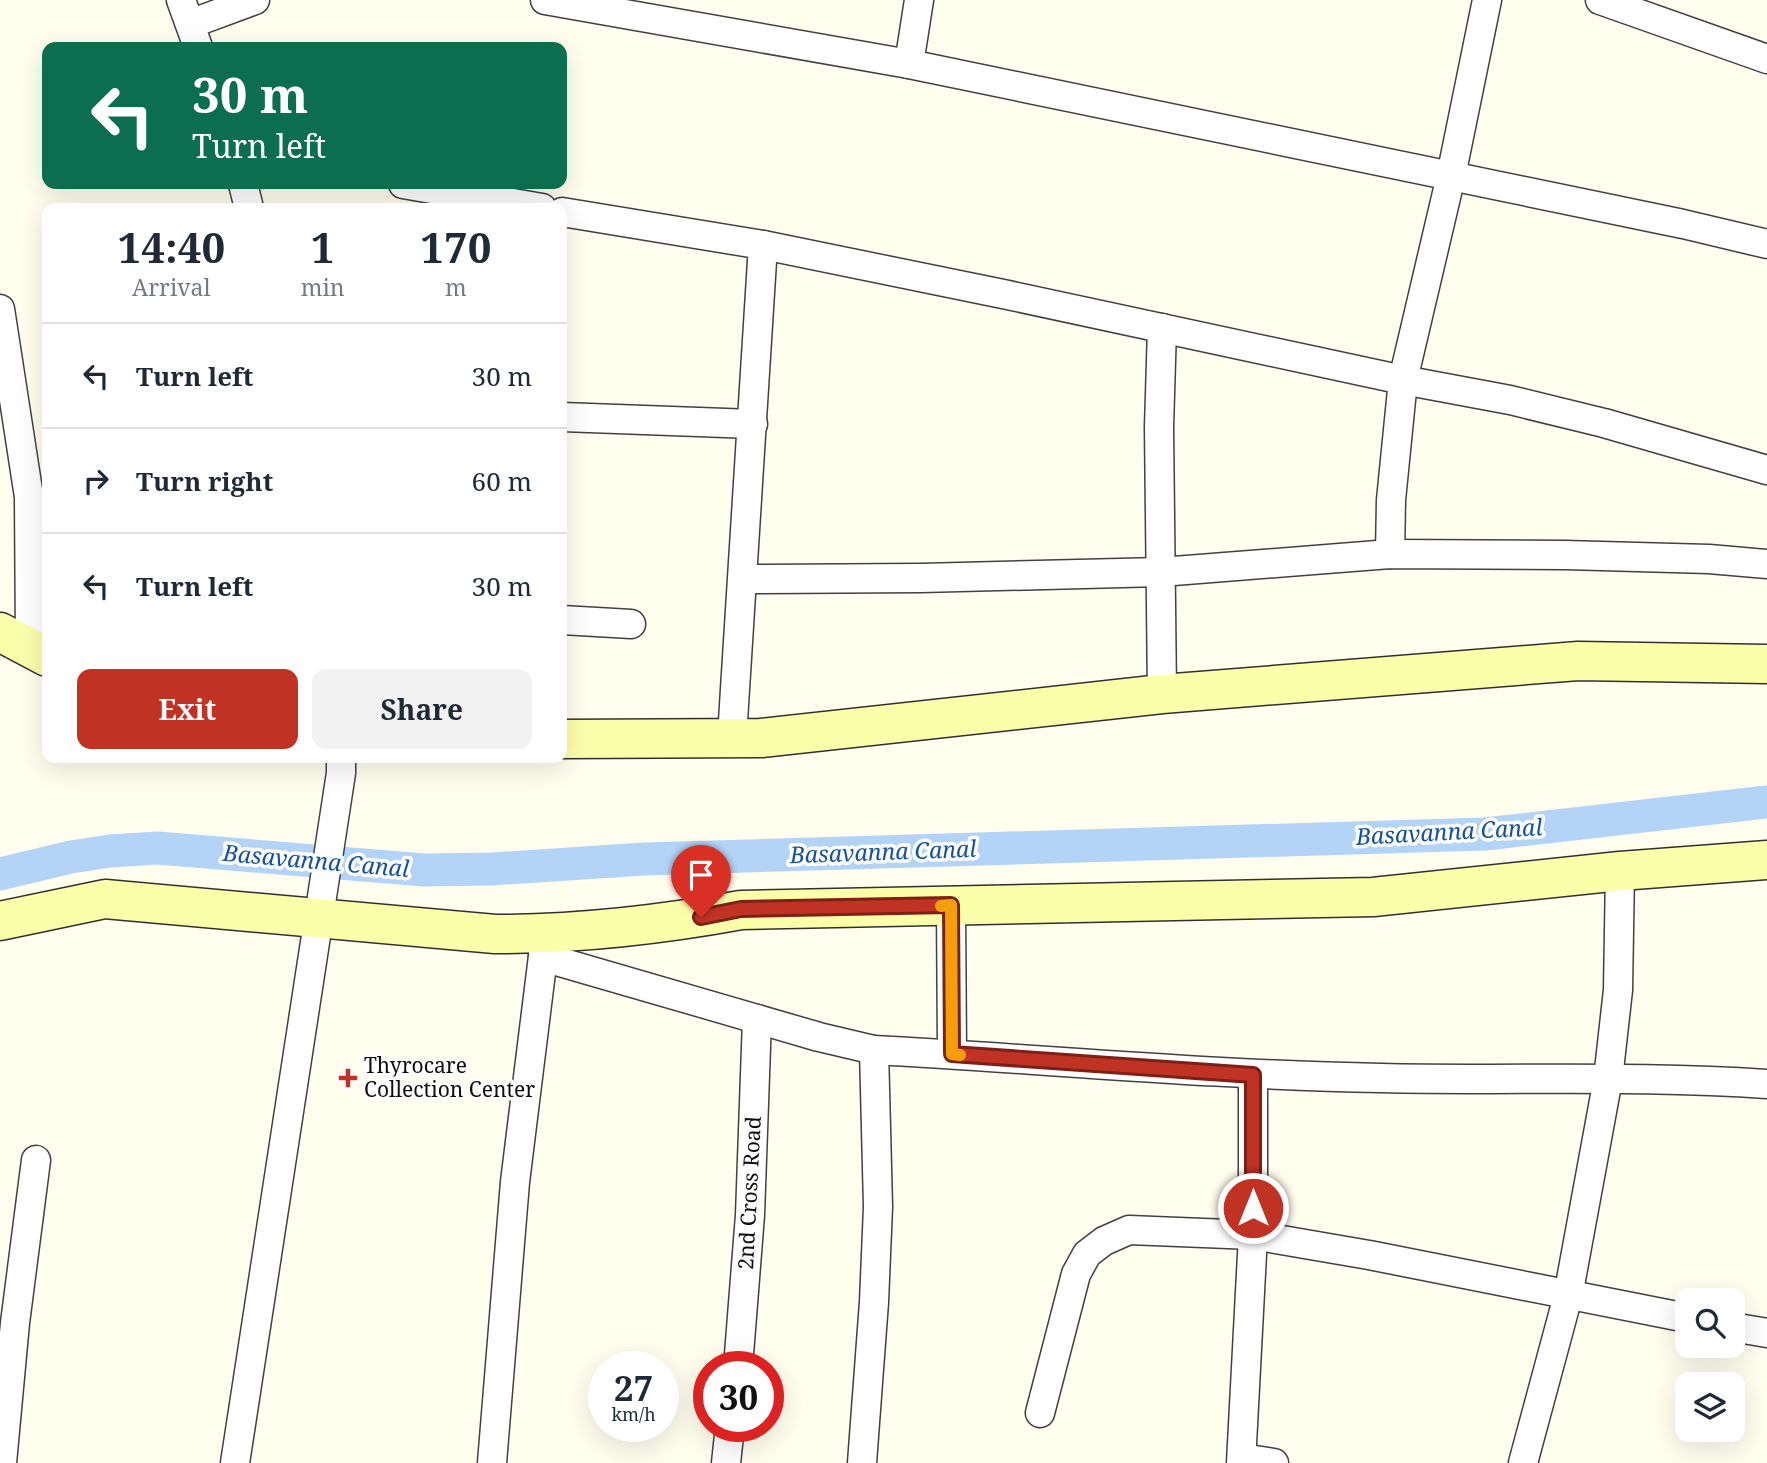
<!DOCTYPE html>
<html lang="en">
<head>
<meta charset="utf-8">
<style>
	body { margin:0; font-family:"Noto Serif",serif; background:#f2f2f3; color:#1f2937; height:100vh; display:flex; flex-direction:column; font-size:26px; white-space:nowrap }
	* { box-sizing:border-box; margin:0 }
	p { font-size:23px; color:#747a83 }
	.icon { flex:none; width:38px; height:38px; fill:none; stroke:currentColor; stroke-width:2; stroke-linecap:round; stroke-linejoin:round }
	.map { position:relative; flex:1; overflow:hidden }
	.side { position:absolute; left:42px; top:203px; width:525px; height:560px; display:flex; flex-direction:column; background:#fff; border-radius:14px; box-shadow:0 7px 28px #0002 }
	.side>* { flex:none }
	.banner { position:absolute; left:42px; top:42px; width:525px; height:147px; border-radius:14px; box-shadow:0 7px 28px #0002; background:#0b6e4f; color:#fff; overflow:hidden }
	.tools { position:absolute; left:1675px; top:1288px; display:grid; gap:14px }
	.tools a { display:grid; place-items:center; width:70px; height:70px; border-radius:14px; background:#fff; box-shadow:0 7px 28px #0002; font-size:35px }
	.speed { position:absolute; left:588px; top:1351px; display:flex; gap:14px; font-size:35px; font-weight:700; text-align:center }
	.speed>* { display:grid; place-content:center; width:91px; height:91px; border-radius:50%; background:#fff; box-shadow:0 7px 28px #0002; line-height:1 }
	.speed small { font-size:18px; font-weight:400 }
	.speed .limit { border:10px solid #d22; background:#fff; color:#111 }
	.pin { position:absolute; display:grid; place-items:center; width:60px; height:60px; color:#fff; margin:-72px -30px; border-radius:50% 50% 50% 0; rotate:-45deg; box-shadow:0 0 7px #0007 }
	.pin .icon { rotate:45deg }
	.me { position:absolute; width:77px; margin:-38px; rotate:0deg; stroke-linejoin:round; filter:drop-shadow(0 0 5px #0008) }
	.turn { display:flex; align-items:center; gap:24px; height:147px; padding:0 35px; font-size:32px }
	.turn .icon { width:91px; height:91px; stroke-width:2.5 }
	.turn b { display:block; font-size:49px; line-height:60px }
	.eta { display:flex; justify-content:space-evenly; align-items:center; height:119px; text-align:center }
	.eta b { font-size:42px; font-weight:700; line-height:49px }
	.cta { display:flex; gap:14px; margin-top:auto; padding:14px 35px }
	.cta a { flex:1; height:80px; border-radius:14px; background:#c03324; color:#fff; font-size:28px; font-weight:700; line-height:80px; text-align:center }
	.cta a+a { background:#f2f2f3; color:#1f2937 }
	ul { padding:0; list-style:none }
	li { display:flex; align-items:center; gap:21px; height:105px; padding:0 35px; border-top:2px solid #e0e1e3 }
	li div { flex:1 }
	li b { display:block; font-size:26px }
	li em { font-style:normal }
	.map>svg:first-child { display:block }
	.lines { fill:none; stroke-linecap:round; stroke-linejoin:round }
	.canal { stroke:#b3d4f7; stroke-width:33 }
	.street-casing { stroke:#414141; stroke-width:31 }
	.secondary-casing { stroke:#303030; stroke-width:41 }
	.street { stroke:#fff; stroke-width:28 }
	.secondary { stroke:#fcffaa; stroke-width:38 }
	.route-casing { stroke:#7d2117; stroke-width:18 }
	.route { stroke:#c03324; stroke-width:12 }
	.slow { stroke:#f59e0b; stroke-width:12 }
	.poi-dot { fill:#c03324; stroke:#fff; stroke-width:2.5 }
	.labels { text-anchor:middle; stroke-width:7; stroke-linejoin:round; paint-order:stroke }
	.poi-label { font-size:21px; fill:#0e0e0e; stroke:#fff; text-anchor:start }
	.street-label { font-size:21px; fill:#0e0e0e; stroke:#fff }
	.water-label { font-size:23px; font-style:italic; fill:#1550a2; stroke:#fff }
</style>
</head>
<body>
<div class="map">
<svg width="1767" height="1463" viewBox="0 0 1767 1463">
	<rect width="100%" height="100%" fill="#fffeef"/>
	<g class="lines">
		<path class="canal" d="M0,874L71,857L110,851L158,848L424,870L492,869L644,859L1485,834L1767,802"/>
		<defs>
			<g id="street">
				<path d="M181,0L198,47"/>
				<path d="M545,0L909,64L1683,224L1767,244"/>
				<path d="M1600,0L1767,59"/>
				<path d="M190,24L255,0"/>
				<path d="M909,64L919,0"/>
				<path d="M243,184L249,208"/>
				<path d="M403,184L542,208"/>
				<path d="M562,212L763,245L1003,294L1403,380L1510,400L1604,423L1767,470"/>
				<path d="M0,309L29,497L30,648"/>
				<path d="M562,417L753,424"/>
				<path d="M1390,554L1391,500L1403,380L1451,176L1487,0"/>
				<path d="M743,579L921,578L1161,572L1390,554L1565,555L1709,559L1767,564"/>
				<path d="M562,620L631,624"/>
				<path d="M1162,694L1159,427L1162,328"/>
				<path d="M732,737L763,245"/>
				<path d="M951,905L952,1054"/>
				<path d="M543,957L819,1037L874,1050C1043,1059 1212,1075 1381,1078C1509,1081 1639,1075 1767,1084"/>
				<path d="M1732,1327L1767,1333"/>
				<path d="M738,1367L750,1215L757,1019"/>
				<path d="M1040,1413L1076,1274L1087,1254L1104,1241L1129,1230L1253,1235L1369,1255L1687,1318"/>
				<path d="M1242,1458L1274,1463"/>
				<path d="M2,1463L15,1323L36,1160"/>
				<path d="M235,1463L341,773V758"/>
				<path d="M492,1463L515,1182L545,940"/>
				<path d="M726,1463L730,1426"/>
				<path d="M862,1463L874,1302L878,1207L874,1050"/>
				<path d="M1241,1463L1253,1235V1075"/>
				<path d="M1523,1463L1568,1296L1608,1079L1618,990L1620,871"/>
			</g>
			<g id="secondary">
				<path d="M0,632L47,657"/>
				<path d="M562,739L761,738L1162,694L1578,661L1767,664"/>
				<path d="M0,921L105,899L495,934C578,934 659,925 741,910L1373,897L1620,871L1767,860"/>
			</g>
		</defs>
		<use href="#street" class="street-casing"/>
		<use href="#secondary" class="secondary-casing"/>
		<use href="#street" class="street"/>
		<use href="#secondary" class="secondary"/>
	</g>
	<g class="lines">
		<defs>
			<path id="route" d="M701,917L741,909L951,905L952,1054L1253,1075V1208"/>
		</defs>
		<use href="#route" class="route-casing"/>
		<use href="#route" class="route"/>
		<path class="slow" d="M941,906L951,905L952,1054L960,1055"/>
	</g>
	<path class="poi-dot" d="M344.5 1067.5h7v7h7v7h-7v7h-7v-7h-7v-7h7z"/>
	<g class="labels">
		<g class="poi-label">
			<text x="364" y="1073">Thyrocare<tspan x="364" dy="24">Collection Center</tspan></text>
		</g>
		<g class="street-label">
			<text transform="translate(750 1193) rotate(-87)" y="7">2nd Cross Road</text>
		</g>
		<g class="water-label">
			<text transform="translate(1449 832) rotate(-3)" y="8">Basavanna Canal</text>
			<text transform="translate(883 852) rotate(-2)" y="8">Basavanna Canal</text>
			<text transform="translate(316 861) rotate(5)" y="8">Basavanna Canal</text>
		</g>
	</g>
</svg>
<div class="tools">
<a><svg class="icon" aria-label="search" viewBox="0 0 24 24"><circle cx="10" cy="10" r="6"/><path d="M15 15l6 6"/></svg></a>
<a><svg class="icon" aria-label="layers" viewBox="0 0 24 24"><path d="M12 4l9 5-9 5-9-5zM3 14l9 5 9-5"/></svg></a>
</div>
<div class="speed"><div>27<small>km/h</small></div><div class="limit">30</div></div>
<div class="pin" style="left:701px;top:917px;background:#d93025"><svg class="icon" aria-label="arrive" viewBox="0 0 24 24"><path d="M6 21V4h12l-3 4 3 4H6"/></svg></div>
<svg class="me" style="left:1253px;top:1208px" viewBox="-20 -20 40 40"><circle r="17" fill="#c03324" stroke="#fff" stroke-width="3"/><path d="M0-11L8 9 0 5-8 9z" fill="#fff"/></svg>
<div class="banner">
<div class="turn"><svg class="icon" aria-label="left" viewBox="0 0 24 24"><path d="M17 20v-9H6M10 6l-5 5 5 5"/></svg><div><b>30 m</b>Turn left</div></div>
</div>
<section class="side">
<div class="eta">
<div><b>14:40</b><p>Arrival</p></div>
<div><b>1</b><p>min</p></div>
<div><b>170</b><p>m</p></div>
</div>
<ul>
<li><svg class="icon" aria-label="left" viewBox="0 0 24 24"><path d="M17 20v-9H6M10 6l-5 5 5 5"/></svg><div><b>Turn left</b></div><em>30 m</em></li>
<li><svg class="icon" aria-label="right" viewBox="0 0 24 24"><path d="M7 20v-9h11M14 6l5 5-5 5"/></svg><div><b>Turn right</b></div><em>60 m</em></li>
<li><svg class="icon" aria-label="left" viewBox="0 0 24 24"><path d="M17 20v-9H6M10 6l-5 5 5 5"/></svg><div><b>Turn left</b></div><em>30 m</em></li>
</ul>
<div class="cta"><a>Exit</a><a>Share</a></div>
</section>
</div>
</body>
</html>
